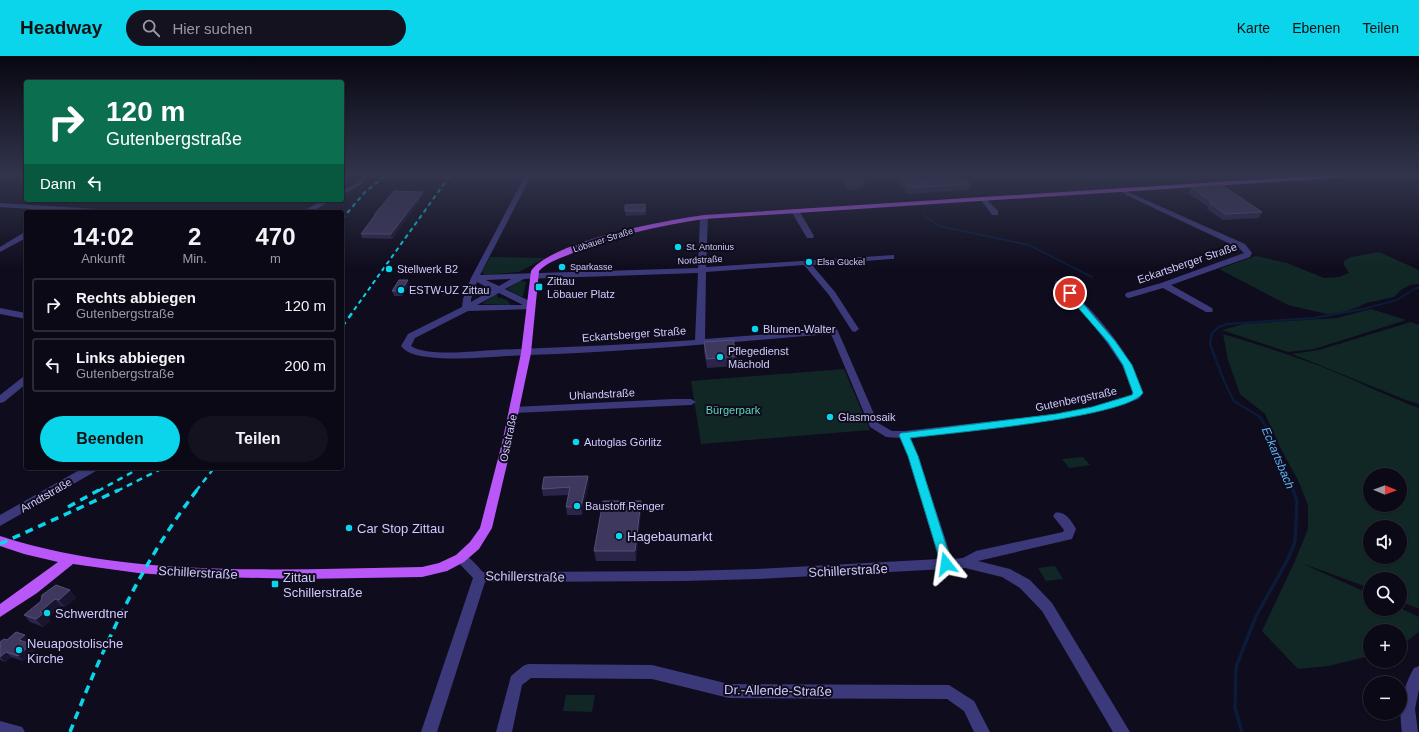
<!DOCTYPE html>
<html lang="de">
<head>
<meta charset="utf-8">
<style>
	body { margin:0; font-family:Arial,sans-serif; background:#14121f; color:#f1f3f6; height:100vh; display:flex; flex-direction:column; font-size:15px; white-space:nowrap }
	* { box-sizing:border-box; margin:0 }
	p { font-size:13px; color:#9a9aa1 }
	.icon { flex:none; width:22px; height:22px; fill:none; stroke:currentColor; stroke-width:2; stroke-linecap:round; stroke-linejoin:round }
	.map { position:relative; flex:1; overflow:hidden }
	.details { position:absolute; left:24px; top:154px; width:320px; height:260px; display:flex; flex-direction:column; background:#0b0916; border-radius:4px; box-shadow:0 1px 3px #0004,0 0 0 1px #2b2a35 }
	.details>* { flex:none }
	.top-card { position:absolute; left:24px; top:24px; width:320px; height:122px; border-radius:4px; box-shadow:0 1px 3px #0004,0 0 0 1px #2b2a35; background:#0b6e4f; color:#fff; overflow:hidden }
	.needle { width:26px; rotate:91deg }
	.controls { position:absolute; left:1363px; top:412px; display:grid; gap:8px }
	.controls a { display:grid; place-items:center; width:44px; height:44px; border-radius:50%; background:#0b0916; box-shadow:0 1px 3px #0004,0 0 0 1px #2b2a35; font-size:20px }
	.pin { position:absolute; display:grid; place-items:center; width:34px; height:34px; color:#fff; margin:-17px; border:2px solid #fff; border-radius:50%; box-shadow:0 1px 4px #0007 }
	.me { position:absolute; width:44px; margin:-22px; rotate:345deg; stroke-linejoin:round; filter:drop-shadow(0 0 3px #0008) }
	.turn { display:flex; align-items:center; gap:14px; height:84px; padding:0 16px; font-size:18px }
	.turn .icon { width:52px; height:52px; stroke-width:2.5 }
	.turn b { display:block; font-size:28px; line-height:34px }
	.then { display:flex; align-items:center; height:38px; padding:0 16px; background:#0003; gap:8px; font-size:15px }
	.eta { display:flex; justify-content:space-evenly; align-items:center; height:68px; text-align:center }
	.eta b { font-size:24px; font-weight:600; line-height:28px }
	.action { display:flex; gap:8px; margin-top:auto; padding:8px 16px }
	.action a { flex:1; height:46px; border-radius:24px; background:#0ad5ea; color:#111; font-size:16px; font-weight:600; line-height:46px; text-align:center }
	.action a+a { background:#14121f; color:#f1f3f6 }
	ul { padding:0; list-style:none }
	li { display:flex; align-items:center; gap:12px; height:54px; margin:0 8px 6px; padding:0 8px; border:2px solid #2b2a35; border-radius:4px }
	li div { flex:1 }
	li b { display:block; font-size:15px }
	li em { font-style:normal }
	header { display:flex; align-items:center; gap:24px; box-sizing:border-box; height:56px; padding:0 20px; background:#0ad5ea; color:#111 }
	header strong { font-size:19px }
	nav { display:flex; gap:22px; margin-inline-start:auto; font-size:14px }
	.search { width:280px; height:36px; background:#14121f; display:flex; align-items:center; gap:10px; box-sizing:border-box; padding:0 14px; border-radius:22px; color:#9a9aa1; font-size:15px }
	.map>svg:first-child { display:block }
	.green { fill:#102726; fill-rule:evenodd }
	.lines { fill:none; stroke-linecap:round; stroke-linejoin:round }
	.stream-far2 { stroke:#0b1b38; stroke-width:2 }
	.stream-far1 { stroke:#0b1b38; stroke-width:2.5 }
	.stream { stroke:#0b1b38; stroke-width:3.5 }
	.minor { fill:#3b397a; fill-rule:evenodd }
	.major { fill:#ba57f8; fill-rule:evenodd }
	.rail-far2 { stroke:#0ad5ea; stroke-width:2; stroke-dasharray:4.5 3.5; stroke-linecap:butt }
	.rail-far1 { stroke:#0ad5ea; stroke-width:2.5; stroke-dasharray:6 5; stroke-linecap:butt }
	.rail { stroke:#0ad5ea; stroke-width:3.5; stroke-dasharray:8 6; stroke-linecap:butt }
	.wall { fill:#2c254a }
	.shaded-wall { fill:#191430 }
	.building { fill:#3e375e; stroke:#554e77 }
	.route { fill:#0ad5ea; stroke:#068a98 }
	.poi-dot { fill:#0ad5ea; stroke:#0f0c1d; stroke-width:1.5 }
	.labels { text-anchor:middle; stroke-width:4; stroke-linejoin:round; paint-order:stroke }
	.far-street-label { font-size:9px; fill:#d0cbfd; stroke:#0f0c1d }
	.far-poi-label { font-size:9px; fill:#d0cbfd; stroke:#0f0c1d; text-anchor:start }
	.street-label { font-size:11px; fill:#d0cbfd; stroke:#0f0c1d }
	.poi-label { font-size:11px; fill:#d0cbfd; stroke:#0f0c1d; text-anchor:start }
	.park-label { font-size:11px; fill:#5bd9b8; stroke:#0f0c1d }
	.water-label { font-size:12px; font-style:italic; fill:#5db2f8; stroke:#0f0c1d }
	.near-poi-label { font-size:13px; fill:#d0cbfd; stroke:#0f0c1d; text-anchor:start }
	.near-street-label { font-size:13px; fill:#d0cbfd; stroke:#0f0c1d }
</style>
</head>
<body>
<header>
<strong>Headway</strong>
<div class="search"><svg class="icon" aria-label="search" viewBox="0 0 24 24"><circle cx="10" cy="10" r="6"/><path d="M15 15l6 6"/></svg>Hier suchen</div>
<nav><a>Karte</a><a>Ebenen</a><a>Teilen</a></nav>
</header>
<div class="map">
<svg width="1419" height="676" viewBox="0 0 1419 676">
	<rect width="100%" height="100%" fill="#0f0c1d"/>
	<g class="green">
		<path d="M1379,196L1419,214V228L1410,229L1401,234L1394,241L1366,247L1358,251L1340,257L1327,258L1288,249L1219,213L1256,200L1287,207L1324,222L1339,221L1349,217L1344,209V205L1351,201Z"/>
		<path d="M490,201L545,202L519,216L485,219L482,216Z"/>
		<path d="M520,225L526,226L523,240H520L507,233Z"/>
		<path d="M495,239H498L497,241C501,243 509,242 510,249L482,248Z"/>
		<path d="M1371,253L1406,264L1314,293L1288,296L1222,274L1244,268L1337,262Z"/>
		<path d="M1411,266L1419,269V348L1406,344L1292,298L1319,294Z"/>
		<path d="M1223,278C1259,289 1295,300 1330,314C1360,326 1388,341 1419,352V553L1400,545V523H1370V532L1301,507L1370,538V553L1400,552L1419,561V576L1400,590V575H1370V600L1328,610L1298,613L1262,575L1295,505L1308,473V449L1298,424L1282,395L1265,358L1240,338L1228,304ZM1370,419H1400V449H1370ZM1370,471H1400V501H1370Z"/>
		<path d="M844,313L870,374L701,388L691,325Z"/>
		<path d="M1083,401L1090,409L1069,412L1062,403Z"/>
		<path d="M1055,510L1063,523L1046,525L1038,512Z"/>
		<path d="M566,639H595L592,656L563,655Z"/>
	</g>
	<g class="lines">
		<g class="stream-far2">
			<path d="M924,159L939,170L1029,189L1092,221"/>
			<path d="M1359,254L1397,244L1416,232H1419"/>
		</g>
		<path class="stream-far1" d="M1293,435L1272,381L1260,361L1234,345L1224,325L1210,288L1212,277L1219,271L1227,268L1314,262L1363,253"/>
		<path class="stream" d="M1242,676L1235,652L1236,611L1256,560L1288,503L1295,486L1297,445L1293,434"/>
		<g class="minor">
			<path d="M365,118H371L359,130L342,139V134L355,128Z"/>
			<path d="M526,118H532L480,219L698,212L700,161L704,159L708,161L706,211L894,199V203H891L812,209L835,236L859,273L855,276L852,275L829,239L804,209L706,216L705,283L837,273L878,367L892,375H904L1056,358L1092,351L1131,339L1133,337L1122,309L1107,287L1078,250L1055,227L1056,225H1062C1088,250 1114,277 1131,308C1136,317 1139,328 1143,337L1139,343L1093,357L1056,364L911,382L918,400L952,503L963,502L976,495L1063,476L1064,474L1053,460L1055,457C1064,454 1072,465 1076,473L1072,483L978,505L1010,513L1030,524L1052,547L1130,676H1113L1042,555L1020,532L1002,521L965,512L757,523L685,525L485,526L437,676H421L473,522L455,503L457,499C467,496 476,509 483,516L685,515L757,513L939,503L908,400L900,382L886,381L870,371L831,278C730,286 629,296 528,299C495,300 461,305 428,301C419,300 407,298 401,290L408,278L462,251L463,243L471,222ZM698,217L695,284C629,289 562,291 495,294C474,295 428,301 411,290L415,282L468,255L534,253L535,251L534,247L505,233L524,223ZM511,223L499,230L486,224ZM477,226L492,234L471,246V243ZM499,237L523,249H477Z"/>
			<path d="M1122,131L1130,137L1245,188L1252,197L1250,201L1171,229L1212,252L1213,254L1212,256H1206L1163,232L1129,242L1126,241L1125,239L1126,237L1161,227L1244,197L1239,192L1126,139L1119,133Z"/>
			<path d="M983,141L985,142L998,155V159H992L981,144V142Z"/>
			<path d="M324,144H332L311,156H301Z"/>
			<path d="M0,147L114,154L118,156H79L0,151Z"/>
			<path d="M792,153H798L814,180L813,182H807L791,155Z"/>
			<path d="M23,177H26V182L0,196V191Z"/>
			<path d="M0,252L26,257V263L0,258Z"/>
			<path d="M26,320V328L4,346L0,347V339L23,321Z"/>
			<path d="M673,343H691L696,346L691,349L514,357L509,354L514,351Z"/>
			<path d="M83,412H98L96,415L0,470V459Z"/>
			<path d="M528,608L652,609L729,628L949,629L974,645L990,676H974L964,655L947,643L729,642L652,623L531,622L522,629L512,676H496L511,620L523,610Z"/>
			<path d="M1419,610V633L1415,653L1418,676H1402C1398,653 1402,633 1414,612Z"/>
			<path d="M0,665L22,671L25,676H0Z"/>
		</g>
		<path class="major" d="M1342,118H1369L1366,120L704,163C657,170 612,180 568,199C558,203 546,207 539,215L531,297L512,387L492,472L479,493L464,506L447,515L422,521L300,523L179,520L138,517L73,508L37,537L0,561V548L58,506L24,498L0,490V480C132,523 285,513 422,511L439,507L456,499L470,486L480,472L502,387L521,297L531,215C552,185 667,164 704,159Z"/>
		<g class="rail-far2">
			<path d="M342,163L365,136L388,118"/>
			<path d="M354,254L451,118"/>
		</g>
		<g class="rail-far1">
			<path d="M342,271L355,253"/>
			<path d="M98,435L140,412"/>
			<path d="M117,435L163,412"/>
			<path d="M196,435L214,412"/>
		</g>
		<g class="rail">
			<path d="M68,451L99,434"/>
			<path d="M0,488L119,434"/>
			<path d="M70,676C103,591 141,507 197,434"/>
		</g>
	</g>
	<g class="wall">
		<path d="M837,118H859L865,125L864,131L858,132V134H849Z"/>
		<path d="M897,120L918,124L970,128L968,134L907,138L896,125Z"/>
		<path d="M1191,131L1262,156L1259,162L1223,164L1207,153L1208,151L1188,137Z"/>
		<path d="M423,140L392,183L362,182L361,178L374,161V159Z"/>
		<path d="M645,148L646,159L626,160L625,155Z"/>
		<path d="M409,229L402,240H394L392,235Z"/>
		<path d="M704,286L737,300V310L707,312L704,295Z"/>
		<path d="M588,420L589,427L582,459H567L566,451L569,439L543,440L542,433Z"/>
		<path d="M641,445V455L636,505H596L594,495Z"/>
		<path d="M70,534L76,542L65,551L61,550L48,562L50,565L43,571L30,566L24,559Z"/>
		<path d="M7,584H29L26,587L36,593L23,605L11,601L5,606L0,604V586Z"/>
	</g>
	<g class="shaded-wall">
		<path d="M423,136V140L392,183L391,178Z"/>
		<path d="M408,224L409,229L402,240L401,235Z"/>
		<path d="M588,420L589,427L582,459L581,451Z"/>
		<path d="M641,445V455L636,505L635,495Z"/>
		<path d="M70,534L76,542L65,551L59,544Z"/>
		<path d="M55,543L61,550L48,562L50,565L43,571L36,563L40,556Z"/>
		<path d="M25,579L29,584L24,589L19,584Z"/>
		<path d="M31,588L36,593L23,605L18,600Z"/>
		<path d="M6,596L11,601L5,606L0,601Z"/>
	</g>
	<g class="building">
		<path d="M841,118H859L865,125L857,126L858,128L850,129Z"/>
		<path d="M914,119L918,124L963,121L970,128L908,132L897,120Z"/>
		<path d="M1222,129L1262,156L1225,158L1210,147H1213L1191,131Z"/>
		<path d="M394,135L423,136L391,178H361L375,159H374Z"/>
		<path d="M645,148V155H625V149Z"/>
		<path d="M399,224H408L401,235H392Z"/>
		<path d="M733,284L737,300L707,303L704,286Z"/>
		<path d="M588,420L581,451H566L570,431L542,433L544,421Z"/>
		<path d="M603,445H641L635,495H594Z"/>
		<path d="M56,529L70,534L59,544L55,543L40,556L44,557L36,563L24,559L41,545L42,539Z"/>
		<path d="M16,576L25,579L19,584L31,588L18,600L6,596L0,601V591L1,590H0V586L4,583L7,584Z"/>
	</g>
	<linearGradient id="sky" x2="0" y2="1"><stop stop-color="#080710"/><stop offset="0.56" stop-color="#31344c"/><stop offset="1" stop-color="#31344c" stop-opacity="0"/></linearGradient>
	<rect width="1419" height="212" fill="url(#sky)"/>
	<path class="route" d="M1070,235L1073,236L1115,285L1132,309L1143,337C1126,362 947,377 910,382L918,400L952,508L951,511L946,513L942,511L908,400L899,379L901,377L1056,358L1092,351L1132,339L1133,337L1123,309L1108,286L1067,239V236Z"/>
	<g class="poi-dot">
		<circle cx="678" cy="191" r="4"/>
		<circle cx="809" cy="206" r="4"/>
		<circle cx="562" cy="211" r="4"/>
		<circle cx="389" cy="213" r="4"/>
		<rect x="535" y="227" width="8" height="8" rx="2"/>
		<circle cx="401" cy="234" r="4"/>
		<circle cx="755" cy="273" r="4"/>
		<circle cx="720" cy="301" r="4"/>
		<circle cx="830" cy="361" r="4"/>
		<circle cx="576" cy="386" r="4"/>
		<circle cx="577" cy="450" r="4"/>
		<circle cx="349" cy="472" r="4"/>
		<circle cx="619" cy="480" r="4"/>
		<rect x="271" y="524" width="8" height="8" rx="2"/>
		<circle cx="47" cy="557" r="4"/>
		<circle cx="19" cy="594" r="4"/>
	</g>
	<g class="labels">
		<g class="far-street-label">
			<text transform="translate(603 184) rotate(-18)" y="3">Löbauer Straße</text>
			<text transform="translate(700 204) rotate(-3)" y="3">Nordstraße</text>
		</g>
		<g class="far-poi-label">
			<text x="686" y="194">St. Antonius</text>
			<text x="817" y="209">Elsa Gückel</text>
			<text x="570" y="214">Sparkasse</text>
		</g>
		<g class="street-label">
			<text transform="translate(1187 207) rotate(-19)" y="4">Eckartsberger Straße</text>
			<text transform="translate(634 278) rotate(-4)" y="4">Eckartsberger Straße</text>
			<text transform="translate(602 338) rotate(-3)" y="4">Uhlandstraße</text>
			<text transform="translate(1076 343) rotate(-12)" y="4">Gutenbergstraße</text>
			<text transform="translate(508 382) rotate(-78)" y="4">Oststraße</text>
			<text transform="translate(46 439) rotate(-30)" y="4">Arndtstraße</text>
		</g>
		<g class="poi-label">
			<text x="397" y="217">Stellwerk B2</text>
			<text x="547" y="229">Zittau<tspan x="547" dy="13">Löbauer Platz</tspan></text>
			<text x="409" y="238">ESTW-UZ Zittau</text>
			<text x="763" y="277">Blumen-Walter</text>
			<text x="728" y="299">Pflegedienst<tspan x="728" dy="13">Mächold</tspan></text>
			<text x="838" y="365">Glasmosaik</text>
			<text x="584" y="390">Autoglas Görlitz</text>
			<text x="585" y="454">Baustoff Renger</text>
		</g>
		<g class="park-label">
			<text x="733" y="358">Bürgerpark</text>
		</g>
		<g class="water-label">
			<text transform="translate(1278 402) rotate(67)" y="4">Eckartsbach</text>
		</g>
		<g class="near-poi-label">
			<text x="357" y="477">Car Stop Zittau</text>
			<text x="627" y="485">Hagebaumarkt</text>
			<text x="283" y="526">Zittau<tspan x="283" dy="15">Schillerstraße</tspan></text>
			<text x="55" y="562">Schwerdtner</text>
			<text x="27" y="592">Neuapostolische<tspan x="27" dy="15">Kirche</tspan></text>
		</g>
		<g class="near-street-label">
			<text transform="translate(848 514) rotate(-3)" y="5">Schillerstraße</text>
			<text transform="translate(198 516) rotate(3)" y="5">Schillerstraße</text>
			<text transform="translate(525 520) rotate(1)" y="5">Schillerstraße</text>
			<text transform="translate(778 634) rotate(1)" y="5">Dr.-Allende-Straße</text>
		</g>
	</g>
</svg>
<div class="controls">
<a><svg class="needle" viewBox="-14 -14 28 28"><path d="M0-13l5 13h-10z" fill="#e53935"/><path d="M0 13l5-13h-10z" fill="#9a9aa1"/></svg></a>
<a><svg class="icon" aria-label="sound" viewBox="0 0 24 24"><path d="M4 9h4l5-4v14l-5-4H4zM17 9q2 3 0 6"/></svg></a>
<a><svg class="icon" aria-label="search" viewBox="0 0 24 24"><circle cx="10" cy="10" r="6"/><path d="M15 15l6 6"/></svg></a>
<a>+</a>
<a>−</a>
</div>
<div class="pin" style="left:1070px;top:237px;background:#d93025"><svg class="icon" aria-label="arrive" viewBox="0 0 24 24"><path d="M6 21V4h12l-3 4 3 4H6"/></svg></div>
<svg class="me" style="left:946px;top:508px" viewBox="-20 -20 40 40"><path d="M0-17L14 15 0 8-14 15z" fill="#0ad5ea" stroke="#fff" stroke-width="4"/></svg>
<div class="top-card">
<div class="turn"><svg class="icon" aria-label="right" viewBox="0 0 24 24"><path d="M7 20v-9h11M14 6l5 5-5 5"/></svg><div><b>120 m</b>Gutenbergstraße</div></div>
<div class="then">Dann<svg class="icon" aria-label="left" viewBox="0 0 24 24"><path d="M17 20v-9H6M10 6l-5 5 5 5"/></svg></div>
</div>
<section class="details">
<div class="eta">
<div><b>14:02</b><p>Ankunft</p></div>
<div><b>2</b><p>Min.</p></div>
<div><b>470</b><p>m</p></div>
</div>
<ul>
<li><svg class="icon" aria-label="right" viewBox="0 0 24 24"><path d="M7 20v-9h11M14 6l5 5-5 5"/></svg><div><b>Rechts abbiegen</b><p>Gutenbergstraße</p></div><em>120 m</em></li>
<li><svg class="icon" aria-label="left" viewBox="0 0 24 24"><path d="M17 20v-9H6M10 6l-5 5 5 5"/></svg><div><b>Links abbiegen</b><p>Gutenbergstraße</p></div><em>200 m</em></li>
</ul>
<div class="action"><a>Beenden</a><a>Teilen</a></div>
</section>
</div>
</body>
</html>
